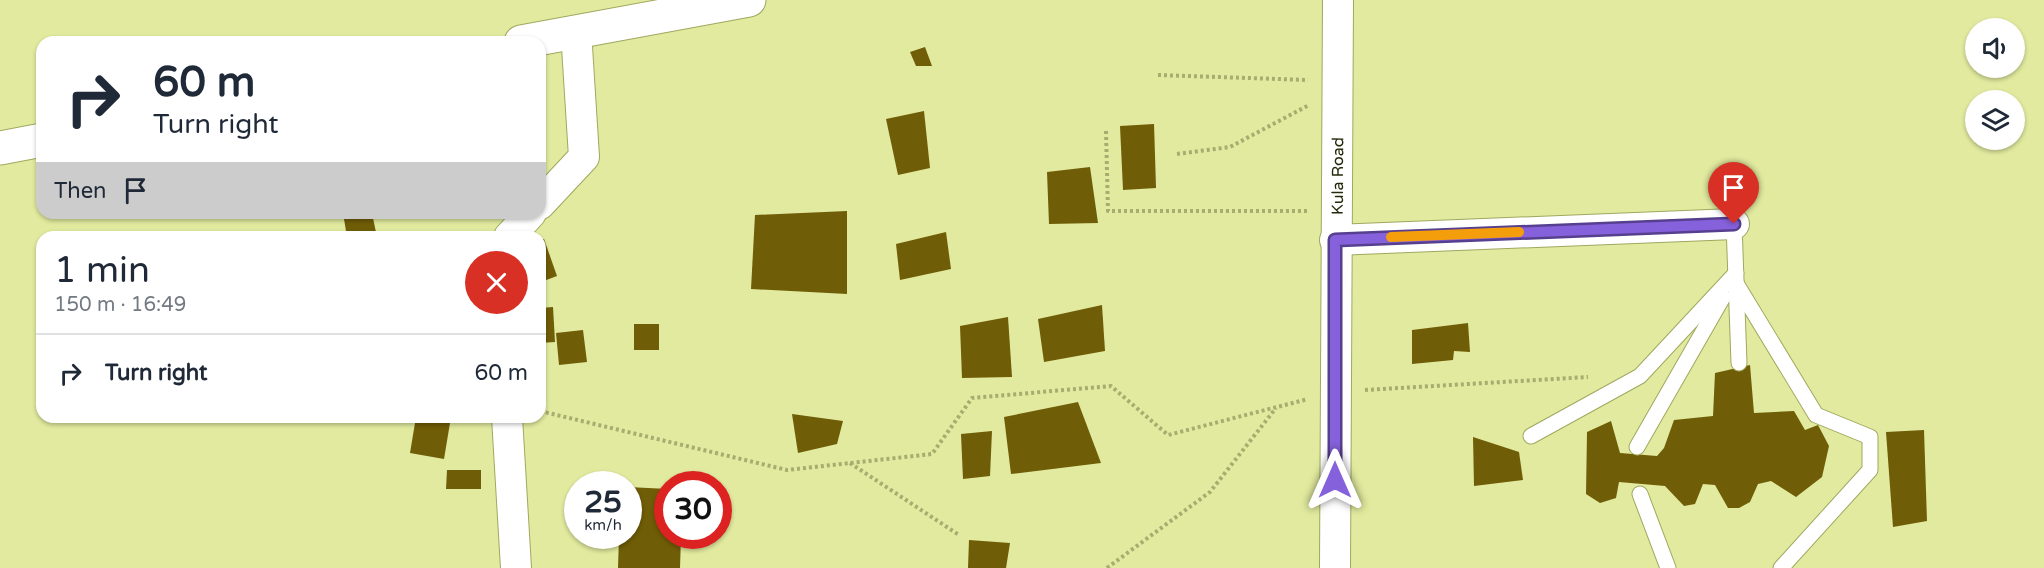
<!DOCTYPE html>
<html lang="en">
<head>
<meta charset="utf-8">
<style>
	body { margin:0; font-family:"Varela Round",sans-serif; background:#f6f6f7; color:#1f2937; height:100vh; display:flex; flex-direction:column; font-size:22px; white-space:nowrap }
	* { box-sizing:border-box; margin:0 }
	p { font-size:20px; color:#747a83 }
	.icon { flex:none; width:33px; height:33px; fill:none; stroke:currentColor; stroke-width:2; stroke-linecap:round; stroke-linejoin:round }
	.map { position:relative; flex:1; overflow:hidden }
	.drawer { position:absolute; left:36px; top:231px; width:510px; height:192px; display:flex; flex-direction:column; background:#fff; border-radius:18px; box-shadow:0 2px 4px #0004 }
	.drawer>* { flex:none }
	.hud { position:absolute; left:36px; top:36px; width:510px; height:183px; border-radius:18px; box-shadow:0 2px 4px #0004; background:#fff; color:#1f2937; overflow:hidden }
	.fabs { position:absolute; left:1965px; top:18px; display:grid; gap:12px }
	.fabs a { display:grid; place-items:center; width:60px; height:60px; border-radius:50%; background:#fff; box-shadow:0 2px 4px #0004; font-size:30px }
	.speed { position:absolute; left:564px; top:471px; display:flex; gap:12px; font-size:30px; font-weight:700; text-align:center }
	.speed>* { display:grid; place-content:center; width:78px; height:78px; border-radius:50%; background:#fff; box-shadow:0 2px 4px #0004; line-height:1 }
	.speed small { font-size:15px; font-weight:400 }
	.speed .limit { border:9px solid #d22; background:#fff; color:#111 }
	.pin { position:absolute; display:grid; place-items:center; width:51px; height:51px; color:#fff; margin:-62px -26px; border-radius:50% 50% 50% 0; rotate:-45deg; box-shadow:0 0 6px #0007 }
	.pin .icon { rotate:45deg }
	.me { position:absolute; width:66px; margin:-33px; rotate:0deg; stroke-linejoin:round; filter:drop-shadow(0 0 4px #0008) }
	.turn { display:flex; align-items:center; gap:21px; height:126px; padding:0 18px; font-size:27px }
	.turn .icon { width:78px; height:78px; stroke-width:2.5 }
	.turn b { display:block; font-size:42px; line-height:51px }
	.then { display:flex; align-items:center; height:57px; padding:0 18px; background:#0003; gap:12px; font-size:22px }
	.round { display:grid; place-items:center; flex:none; width:63px; height:63px; border-radius:32px; background:#f6f6f7 }
	.head { display:flex; align-items:center; justify-content:space-between; height:102px; padding:0 18px }
	h1 { font-size:36px; font-weight:600; line-height:45px }
	ul { padding:0; list-style:none }
	li { display:flex; align-items:center; gap:18px; height:78px; padding:0 18px; border-top:2px solid #e0e1e3 }
	li div { flex:1 }
	li b { display:block; font-size:22px }
	li em { font-style:normal }
	.map>svg:first-child { display:block }
	.building { fill:#705d07 }
	.lines { fill:none; stroke-linecap:round; stroke-linejoin:round }
	.service-casing { stroke:#a0a85f; stroke-width:17 }
	.minor-casing { stroke:#a0a85f; stroke-width:32 }
	.trunk-casing { stroke:#a0a85f; stroke-width:35 }
	.path { stroke:#a6ad6f; stroke-width:4; stroke-dasharray:3 3; stroke-linecap:butt }
	.service { stroke:#fff; stroke-width:15 }
	.minor { stroke:#fff; stroke-width:30 }
	.trunk { stroke:#fff; stroke-width:33 }
	.route-casing { stroke:#573f8f; stroke-width:15 }
	.route { stroke:#8661dc; stroke-width:10 }
	.slow { stroke:#f59e0b; stroke-width:10 }
	.labels { text-anchor:middle; stroke-width:6; stroke-linejoin:round; paint-order:stroke }
	.street-label { font-size:16px; fill:#26290a; stroke:#eef7ab }
</style>
</head>
<body>
<div class="map">
<svg width="2044" height="568" viewBox="0 0 2044 568">
	<rect width="100%" height="100%" fill="#e1ea9e"/>
	<g class="building">
		<path d="M925,47L932,66H916L910,52Z"/>
		<path d="M924,111L930,168L898,175L886,119Z"/>
		<path d="M1154,124L1156,188L1123,190L1120,126Z"/>
		<path d="M1090,167L1098,223L1049,224L1047,172Z"/>
		<path d="M847,211V294L751,289L755,215Z"/>
		<path d="M343,213H390L391,214L373,218L377,237H347Z"/>
		<path d="M417,213H444V214L417,218Z"/>
		<path d="M946,232L951,269L900,280L896,244Z"/>
		<path d="M544,239L557,276L541,282L540,240Z"/>
		<path d="M1102,305L1105,351L1044,362L1038,319Z"/>
		<path d="M553,307L555,342L540,343V308Z"/>
		<path d="M1008,317L1012,377L962,378L960,326Z"/>
		<path d="M1468,323L1470,352L1454,351L1453,360L1412,364V330Z"/>
		<rect x="634" y="324" width="25" height="26"/>
		<path d="M583,330L587,362L559,365L556,333Z"/>
		<path d="M1750,365L1754,413L1794,411L1805,430L1818,425L1829,446L1822,477L1796,497L1771,481L1758,484L1750,502L1739,508H1728L1715,485L1703,484L1695,504L1684,506L1665,486L1619,482L1616,498L1600,503L1586,494L1587,432L1611,421L1620,453L1657,456L1664,448L1674,420L1713,416L1715,373Z"/>
		<path d="M1078,402L1101,463L1011,474L1004,417Z"/>
		<path d="M792,414L843,421L837,444L798,453Z"/>
		<path d="M416,417H451L444,459L410,453Z"/>
		<path d="M1924,430L1927,521L1893,527L1886,432Z"/>
		<path d="M992,431L990,476L963,479L961,434Z"/>
		<path d="M1473,437L1519,452L1523,480L1474,486Z"/>
		<path d="M447,470H481V489H446Z"/>
		<path d="M628,487L668,489V536H681L680,568H618L619,536H628Z"/>
		<path d="M969,540L1010,543L1006,568H968Z"/>
	</g>
	<g class="lines">
		<defs>
			<g id="service">
				<path d="M1734,224L1739,363"/>
				<path d="M1737,285L1816,415L1870,437V470L1781,568"/>
				<path d="M1531,436L1640,376L1736,273"/>
				<path d="M1637,447L1723,297"/>
				<path d="M1640,494L1668,568"/>
			</g>
			<g id="minor">
				<path d="M540,204L584,157L576,31"/>
				<path d="M509,237L531,213"/>
				<path d="M1335,240L1734,224"/>
				<path d="M507,417L516,568"/>
				<path id="s1" d="M1335,568L1338,0"/>
			</g>
			<g id="trunk">
				<path d="M521,42L749,0"/>
				<path d="M0,148L42,140"/>
			</g>
		</defs>
		<use href="#service" class="service-casing"/>
		<use href="#minor" class="minor-casing"/>
		<use href="#trunk" class="trunk-casing"/>
		<g class="path">
			<path d="M1158,75L1308,80"/>
			<path d="M1106,131L1108,211H1308"/>
			<path d="M1177,154L1230,147L1309,105"/>
			<path d="M1365,390L1588,377"/>
			<path d="M540,411L787,470L932,454L972,398L1111,386L1168,435L1308,399"/>
			<path d="M850,463L959,535"/>
			<path d="M1107,568L1210,492L1276,408"/>
		</g>
		<use href="#service" class="service"/>
		<use href="#minor" class="minor"/>
		<use href="#trunk" class="trunk"/>
	</g>
	<g class="lines">
		<defs>
			<path id="route" d="M1335,480V240L1734,224"/>
		</defs>
		<use href="#route" class="route-casing"/>
		<use href="#route" class="route"/>
		<path class="slow" d="M1391,237L1519,232"/>
	</g>
	<g class="labels">
		<g class="street-label">
			<text dy="6" stroke="none"><textPath href="#s1" startOffset="392">Kula Road</textPath></text>
		</g>
	</g>
</svg>
<div class="fabs">
<a><svg class="icon" aria-label="sound" viewBox="0 0 24 24"><path d="M4 9h4l5-4v14l-5-4H4zM17 9q2 3 0 6"/></svg></a>
<a><svg class="icon" aria-label="layers" viewBox="0 0 24 24"><path d="M12 4l9 5-9 5-9-5zM3 14l9 5 9-5"/></svg></a>
</div>
<div class="speed"><div>25<small>km/h</small></div><div class="limit">30</div></div>
<div class="pin" style="left:1734px;top:224px;background:#d93025"><svg class="icon" aria-label="arrive" viewBox="0 0 24 24"><path d="M6 21V4h12l-3 4 3 4H6"/></svg></div>
<svg class="me" style="left:1335px;top:480px" viewBox="-20 -20 40 40"><path d="M0-17L14 15 0 8-14 15z" fill="#8661dc" stroke="#fff" stroke-width="4"/></svg>
<div class="hud">
<div class="turn"><svg class="icon" aria-label="right" viewBox="0 0 24 24"><path d="M7 20v-9h11M14 6l5 5-5 5"/></svg><div><b>60 m</b>Turn right</div></div>
<div class="then">Then<svg class="icon" aria-label="arrive" viewBox="0 0 24 24"><path d="M6 21V4h12l-3 4 3 4H6"/></svg></div>
</div>
<section class="drawer">
<div class="head"><div><h1>1 min</h1><p>150 m · 16:49</p></div><a class="round" style="background:#d93025;color:#fff"><svg class="icon" aria-label="close" viewBox="0 0 24 24"><path d="M6 6l12 12M18 6L6 18"/></svg></a></div>
<ul>
<li><svg class="icon" aria-label="right" viewBox="0 0 24 24"><path d="M7 20v-9h11M14 6l5 5-5 5"/></svg><div><b>Turn right</b></div><em>60 m</em></li>
</ul>
</section>
</div>
</body>
</html>
